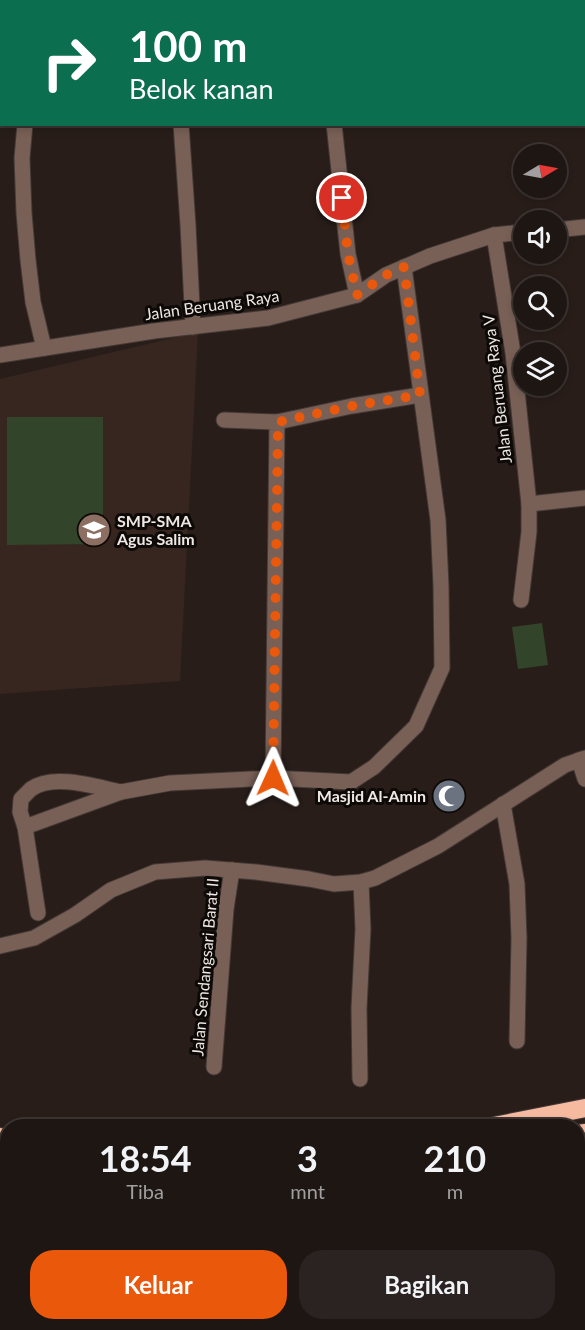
<!DOCTYPE html>
<html lang="id">
<head>
<meta charset="utf-8">
<style>
	body { margin:0; font-family:Lato,sans-serif; background:#2b2321; color:#f1f3f6; height:100vh; display:flex; flex-direction:column; font-size:22px; white-space:nowrap }
	* { box-sizing:border-box; margin:0 }
	p { font-size:20px; color:#a19fa0 }
	.icon { flex:none; width:33px; height:33px; fill:none; stroke:currentColor; stroke-width:2; stroke-linecap:round; stroke-linejoin:round }
	.map { position:relative; flex:1; overflow:hidden }
	.side { position:absolute; left:0px; top:1119px; width:585px; height:212px; display:flex; flex-direction:column; background:#1e1613; border-radius:24px 24px 0 0; box-shadow:0 3px 9px #0003,0 0 0 2px #3c3533 }
	.side>* { flex:none }
	.guide { position:absolute; left:0px; top:0px; width:585px; height:126px; box-shadow:0 3px 9px #0003,0 0 0 2px #3c3533; background:#0b6e4f; color:#fff; overflow:hidden }
	.needle { width:39px; rotate:80deg }
	.buttons { position:absolute; left:513px; top:144px; display:grid; gap:12px }
	.buttons a { display:grid; place-items:center; width:54px; height:54px; border-radius:50%; background:#1e1613; box-shadow:0 3px 9px #0003,0 0 0 2px #3c3533; font-size:30px }
	.pin { position:absolute; display:grid; place-items:center; width:51px; height:51px; color:#fff; margin:-26px; border:3px solid #fff; border-radius:50%; box-shadow:0 2px 6px #0007 }
	.me { position:absolute; width:66px; margin:-33px; rotate:1deg; stroke-linejoin:round; filter:drop-shadow(0 0 4px #0008) }
	.turn { display:flex; align-items:center; gap:21px; height:126px; padding:0 30px; font-size:27px }
	.turn .icon { width:78px; height:78px; stroke-width:2.5 }
	.turn b { display:block; font-size:42px; line-height:51px }
	.eta { display:flex; justify-content:space-evenly; align-items:center; height:102px; text-align:center }
	.eta b { font-size:36px; font-weight:700; line-height:42px }
	.primary-button { display:flex; gap:12px; margin-top:auto; padding:12px 30px }
	.primary-button a { flex:1; height:69px; border-radius:24px; background:#ea580c; color:#fff; font-size:24px; font-weight:700; line-height:69px; text-align:center }
	.primary-button a+a { background:#2b2321; color:#f1f3f6 }
	.map>svg:first-child { display:block }
	.built { fill:#36261f }
	.park { fill:#324429 }
	.lines { fill:none; stroke-linecap:round; stroke-linejoin:round }
	.minor-casing { stroke:#443936; stroke-width:17 }
	.motorway-casing { stroke:#443936; stroke-width:20 }
	.minor { stroke:#786056; stroke-width:15 }
	.motorway { stroke:#f5baa0; stroke-width:18 }
	.route { stroke:#ea580c; stroke-width:10; stroke-dasharray:0 18 }
	.labels { text-anchor:middle; stroke-width:6; stroke-linejoin:round; paint-order:stroke }
	.street-label { font-size:16px; fill:#efe8e5; stroke:#0d0907 }
	.poi-label { font-size:16px; font-weight:bold; fill:#efe8e5; stroke:#0d0907; text-anchor:start }
</style>
</head>
<body>
<div class="map">
<svg width="585" height="1330" viewBox="0 0 585 1330">
	<rect width="100%" height="100%" fill="#281d19"/>
	<path class="built" d="M198,332L180,681L0,694V379Z"/>
	<g class="park">
		<path d="M7,417H103V544L7,545Z"/>
		<path d="M542,623L548,665L518,669L512,627Z"/>
	</g>
	<g class="lines">
		<defs>
			<g id="minor">
				<path d="M170,0V2"/>
				<path d="M324,0V2"/>
				<path d="M34,2V0"/>
				<path d="M25,124L22,158L24,213L28,260L33,302L44,348"/>
				<path d="M181,124L188,225L193,327"/>
				<path d="M334,124L348,254L357,295"/>
				<path d="M556,230L585,227"/>
				<path d="M494,235L513,353L529,504V532L521,600"/>
				<path d="M0,355L154,331L268,318L357,295L386,275L430,256L494,235L524,232"/>
				<path d="M224,420L277,422L273,778"/>
				<path d="M277,422L352,406L420,395"/>
				<path d="M529,504L585,498"/>
				<path d="M579,760L585,779"/>
				<path d="M503,804L517,884L519,938L517,1041"/>
				<path d="M25,827L20,812L21,799C24,796 28,792 31,789C54,773 96,787 121,792"/>
				<path d="M38,913L25,827L121,792L170,783L273,778L351,782L374,767L416,726L442,668L441,586L438,520L404,267"/>
				<path d="M0,946L34,938L75,915L111,890L155,872L205,868L256,872L309,879L334,884L361,882L375,878L438,846L565,765L585,758"/>
				<path d="M214,1067L226,909L232,870"/>
				<path d="M360,1079L359,1008L363,929L361,882"/>
			</g>
			<g id="motorway">
				<path d="M494,1126L585,1108"/>
				<path d="M578,1134L585,1133"/>
				<path d="M0,1137L8,1139"/>
				<path d="M578,1178L585,1177"/>
				<path d="M0,1184L8,1185"/>
				<path d="M0,1272L8,1275"/>
				<path d="M114,1323L127,1330"/>
			</g>
		</defs>
		<use href="#minor" class="minor-casing"/>
		<use href="#motorway" class="motorway-casing"/>
		<use href="#minor" class="minor"/>
		<use href="#motorway" class="motorway"/>
	</g>
	<g class="lines">
		<path class="route" d="M273,778L278,422L352,406L420,395L404,267L386,275L357,295L348,254L342,198"/>
	</g>
	<defs>
		<symbol id="school-disc" viewBox="-11 -11 22 22"><circle r="9.5" fill="#8d6e63" stroke="#0d0907"/><path d="M0-5L7-2L0 1L-7-2ZM-4 1L0 2.5L4 1V4Q0 6-4 4Z" fill="#fff"/></symbol>
		<symbol id="mosque-disc" viewBox="-11 -11 22 22"><circle r="9.5" fill="#6b7280" stroke="#0d0907"/><path d="M3.5-4.9A6 6 0 1 0 3.5 4.9A5 5 0 1 1 3.5-4.9Z" fill="#fff"/></symbol>
	</defs>
	<g fill-rule="evenodd">
		<use href="#school-disc" x="75" y="511" width="38" height="38"/>
		<use href="#mosque-disc" x="430" y="777" width="38" height="38"/>
	</g>
	<g class="labels">
		<g class="street-label">
			<text transform="translate(212 305) rotate(-8)" y="6">Jalan Beruang Raya</text>
			<text transform="translate(497 389) rotate(-97)" y="6">Jalan Beruang Raya V</text>
			<text transform="translate(205 967) rotate(-85)" y="6">Jalan Sendangsari Barat II</text>
		</g>
		<g class="poi-label">
			<text x="117" y="527">SMP-SMA<tspan x="117" dy="18">Agus Salim</tspan></text>
			<text x="426" y="802" text-anchor="end">Masjid Al-Amin</text>
		</g>
	</g>
</svg>
<div class="buttons">
<a><svg class="needle" viewBox="-14 -14 28 28"><path d="M0-13l5 13h-10z" fill="#e53935"/><path d="M0 13l5-13h-10z" fill="#a19fa0"/></svg></a>
<a><svg class="icon" aria-label="sound" viewBox="0 0 24 24"><path d="M4 9h4l5-4v14l-5-4H4zM17 9q2 3 0 6"/></svg></a>
<a><svg class="icon" aria-label="search" viewBox="0 0 24 24"><circle cx="10" cy="10" r="6"/><path d="M15 15l6 6"/></svg></a>
<a><svg class="icon" aria-label="layers" viewBox="0 0 24 24"><path d="M12 4l9 5-9 5-9-5zM3 14l9 5 9-5"/></svg></a>
</div>
<div class="pin" style="left:342px;top:198px;background:#d93025"><svg class="icon" aria-label="arrive" viewBox="0 0 24 24"><path d="M6 21V4h12l-3 4 3 4H6"/></svg></div>
<svg class="me" style="left:273px;top:778px" viewBox="-20 -20 40 40"><path d="M0-17L14 15 0 8-14 15z" fill="#ea580c" stroke="#fff" stroke-width="4"/></svg>
<div class="guide">
<div class="turn"><svg class="icon" aria-label="right" viewBox="0 0 24 24"><path d="M7 20v-9h11M14 6l5 5-5 5"/></svg><div><b>100 m</b>Belok kanan</div></div>
</div>
<section class="side">
<div class="eta">
<div><b>18:54</b><p>Tiba</p></div>
<div><b>3</b><p>mnt</p></div>
<div><b>210</b><p>m</p></div>
</div>
<div class="primary-button"><a>Keluar</a><a>Bagikan</a></div>
</section>
</div>
</body>
</html>
